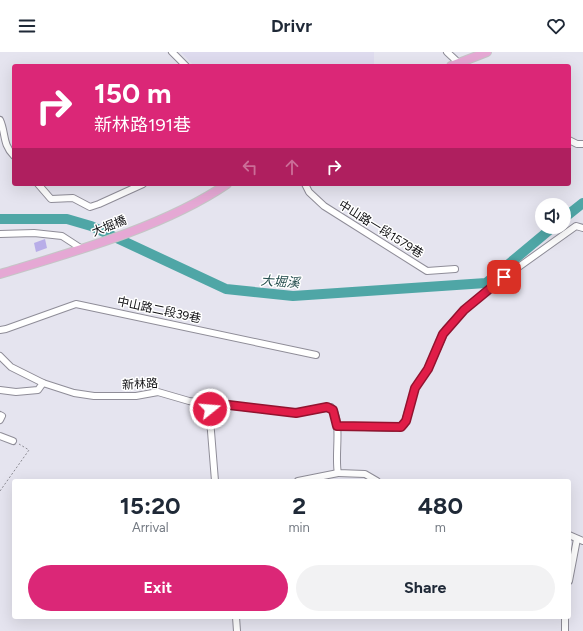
<!DOCTYPE html>
<html lang="en">
<head>
<meta charset="utf-8">
<style>
	body { margin:0; font-family:Figtree,"Noto Sans TC",sans-serif; background:#f2f2f3; color:#1f2937; height:100vh; display:flex; flex-direction:column; font-size:15px; white-space:nowrap }
	* { box-sizing:border-box; margin:0 }
	p { font-size:13px; color:#747a83 }
	.icon { flex:none; width:22px; height:22px; fill:none; stroke:currentColor; stroke-width:2; stroke-linecap:round; stroke-linejoin:round }
	.map { position:relative; flex:1; overflow:hidden }
	.panel { position:absolute; left:12px; top:427px; width:559px; height:140px; display:flex; flex-direction:column; background:#fff; border-radius:4px; box-shadow:0 4px 16px #0002 }
	.panel>* { flex:none }
	.top-card { position:absolute; left:12px; top:12px; width:559px; height:122px; border-radius:4px; box-shadow:0 4px 16px #0002; background:#db2777; color:#fff; overflow:hidden }
	.buttons { position:absolute; left:535px; top:146px; display:grid; gap:8px }
	.buttons a { display:grid; place-items:center; width:36px; height:36px; border-radius:50%; background:#fff; box-shadow:0 4px 16px #0002; font-size:20px }
	.pin { position:absolute; display:grid; place-items:center; width:34px; height:34px; color:#fff; margin:-17px; border-radius:8px; box-shadow:0 2px 6px #0006 }
	.me { position:absolute; width:44px; margin:-22px; rotate:73deg; stroke-linejoin:round; filter:drop-shadow(0 0 3px #0008) }
	.turn { display:flex; align-items:center; gap:14px; height:84px; padding:0 16px; font-size:18px }
	.turn .icon { width:52px; height:52px; stroke-width:2.5 }
	.turn b { display:block; font-size:28px; line-height:34px }
	.lanes { display:flex; align-items:center; height:38px; padding:0 16px; background:#0003; justify-content:center; gap:20px; direction:ltr }
	.lanes .off { opacity:.35 }
	.eta { display:flex; justify-content:space-evenly; align-items:center; height:68px; text-align:center }
	.eta b { font-size:24px; font-weight:700; line-height:28px }
	.action { display:flex; gap:8px; margin-top:auto; padding:8px 16px }
	.action a { flex:1; height:46px; border-radius:24px; background:#db2777; color:#fff; font-size:16px; font-weight:700; line-height:46px; text-align:center }
	.action a+a { background:#f2f2f3; color:#1f2937 }
	header { display:flex; justify-content:space-between; align-items:center; height:52px; padding:0 16px; background:#fff; font-size:18px; font-weight:700 }
	.map>svg:first-child { display:block }
	.built { fill:#dedbee }
	.lines { fill:none; stroke-linecap:round; stroke-linejoin:round }
	.river { stroke:#4fa6a6; stroke-width:10 }
	.building { fill:#b8ade8 }
	.minor-casing { stroke:#8f8d98; stroke-width:8 }
	.major-casing { stroke:#c5c5c6; stroke-width:10 }
	.path { stroke:#8d8c94; stroke-width:1; stroke-dasharray:2 2; stroke-linecap:butt }
	.minor { stroke:#fff; stroke-width:6 }
	.major { stroke:#e5a8d4; stroke-width:8 }
	.route-casing { stroke:#92132f; stroke-width:10 }
	.route { stroke:#e11d48; stroke-width:7 }
	.labels { text-anchor:middle; stroke-width:3; stroke-linejoin:round; paint-order:stroke }
	.street-label { font-size:12px; fill:#0e0e11; stroke:#fff }
	.water-label { font-size:13px; font-style:italic; fill:#234c4c; stroke:#fff }
</style>
</head>
<body>
<header><svg class="icon" aria-label="menu" viewBox="0 0 24 24"><path d="M4 6h16M4 12h16M4 18h16"/></svg>Drivr<svg class="icon" aria-label="heart" viewBox="0 0 24 24"><path d="M12 20l-8-8c-3-5 5-10 8-4 3-6 11-1 8 4z"/></svg></header>
<div class="map">
<svg width="583" height="579" viewBox="0 0 583 579">
	<rect width="100%" height="100%" fill="#e5e4ef"/>
	<path class="built" d="M181,0H374V14H194Z"/>
	<g class="lines">
		<g class="river">
			<path d="M564,166L583,151"/>
			<path d="M0,167H67L91,174L226,237L293,244L486,231L553,175"/>
		</g>
	</g>
	<path class="building" d="M45,187L47,196L36,200L34,191Z"/>
	<g class="lines">
		<defs>
			<g id="minor">
				<path d="M172,0L186,14"/>
				<path d="M447,0L462,14"/>
				<path d="M0,68C6,81 2,92 14,104"/>
				<path d="M569,88L577,92H583"/>
				<path d="M38,132L51,147L73,146L90,155L99,152L143,132"/>
				<path d="M305,132L309,140L324,154L427,219L455,217"/>
				<path d="M0,182L34,181L62,184L82,197"/>
				<path d="M0,278L6,277L76,252L316,303"/>
				<path d="M0,304L11,315L43,331L74,341L94,344H136L158,340L189,349L296,361L331,355C343,368 334,404 338,421L365,422L377,429"/>
				<path d="M0,338L16,340L38,338L43,331"/>
				<path d="M212,351L210,367L215,429"/>
				<path d="M0,363L2,364L0,368"/>
				<path d="M337,374L392,376L404,373L415,336L428,317L446,277L464,258L492,234L576,174L583,176"/>
				<path d="M0,384L13,389"/>
				<path d="M298,429L338,421"/>
				<path d="M569,483L583,489"/>
				<path d="M569,529L577,487"/>
				<path d="M236,565L237,579"/>
				<path d="M565,579V565"/>
			</g>
			<g id="major">
				<path d="M451,14L487,0"/>
				<path d="M0,222C73,200 164,175 227,132"/>
			</g>
		</defs>
		<use href="#minor" class="minor-casing"/>
		<use href="#major" class="major-casing"/>
		<path class="path" d="M0,439L29,398L19,392"/>
		<use href="#minor" class="minor"/>
		<use href="#major" class="major"/>
	</g>
	<g class="lines">
		<defs>
			<path id="route" d="M210,357L212,351L296,361L327,355L333,358L337,374L401,375L406,369L415,336L428,317L443,282L464,258L504,225"/>
		</defs>
		<use href="#route" class="route-casing"/>
		<use href="#route" class="route"/>
	</g>
	<g class="labels">
		<g class="street-label">
			<text transform="translate(109 174) rotate(-21)" y="4">大堀橋</text>
			<text transform="translate(381 177) rotate(32)" y="4">中山路一段1579巷</text>
			<text transform="translate(159 258) rotate(12)" y="4">中山路二段39巷</text>
			<text transform="translate(140 332) rotate(-3)" y="4">新林路</text>
		</g>
		<g class="water-label">
			<text transform="translate(280 229) rotate(4)" y="5">大堀溪</text>
		</g>
	</g>
</svg>
<div class="buttons">
<a><svg class="icon" aria-label="sound" viewBox="0 0 24 24"><path d="M4 9h4l5-4v14l-5-4H4zM17 9q2 3 0 6"/></svg></a>
</div>
<div class="pin" style="left:504px;top:225px;background:#d93025"><svg class="icon" aria-label="arrive" viewBox="0 0 24 24"><path d="M6 21V4h12l-3 4 3 4H6"/></svg></div>
<svg class="me" style="left:210px;top:357px" viewBox="-20 -20 40 40"><circle r="17" fill="#e11d48" stroke="#fff" stroke-width="3"/><path d="M0-11L8 9 0 5-8 9z" fill="#fff"/></svg>
<div class="top-card">
<div class="turn"><svg class="icon" aria-label="right" viewBox="0 0 24 24"><path d="M7 20v-9h11M14 6l5 5-5 5"/></svg><div><b>150 m</b>新林路191巷</div></div>
<div class="lanes"><svg class="icon off" aria-label="left" viewBox="0 0 24 24"><path d="M17 20v-9H6M10 6l-5 5 5 5"/></svg><svg class="icon off" aria-label="ahead" viewBox="0 0 24 24"><path d="M12 20V5M6 11l6-6 6 6"/></svg><svg class="icon" aria-label="right" viewBox="0 0 24 24"><path d="M7 20v-9h11M14 6l5 5-5 5"/></svg></div>
</div>
<section class="panel">
<div class="eta">
<div><b>15:20</b><p>Arrival</p></div>
<div><b>2</b><p>min</p></div>
<div><b>480</b><p>m</p></div>
</div>
<div class="action"><a>Exit</a><a>Share</a></div>
</section>
</div>
</body>
</html>
